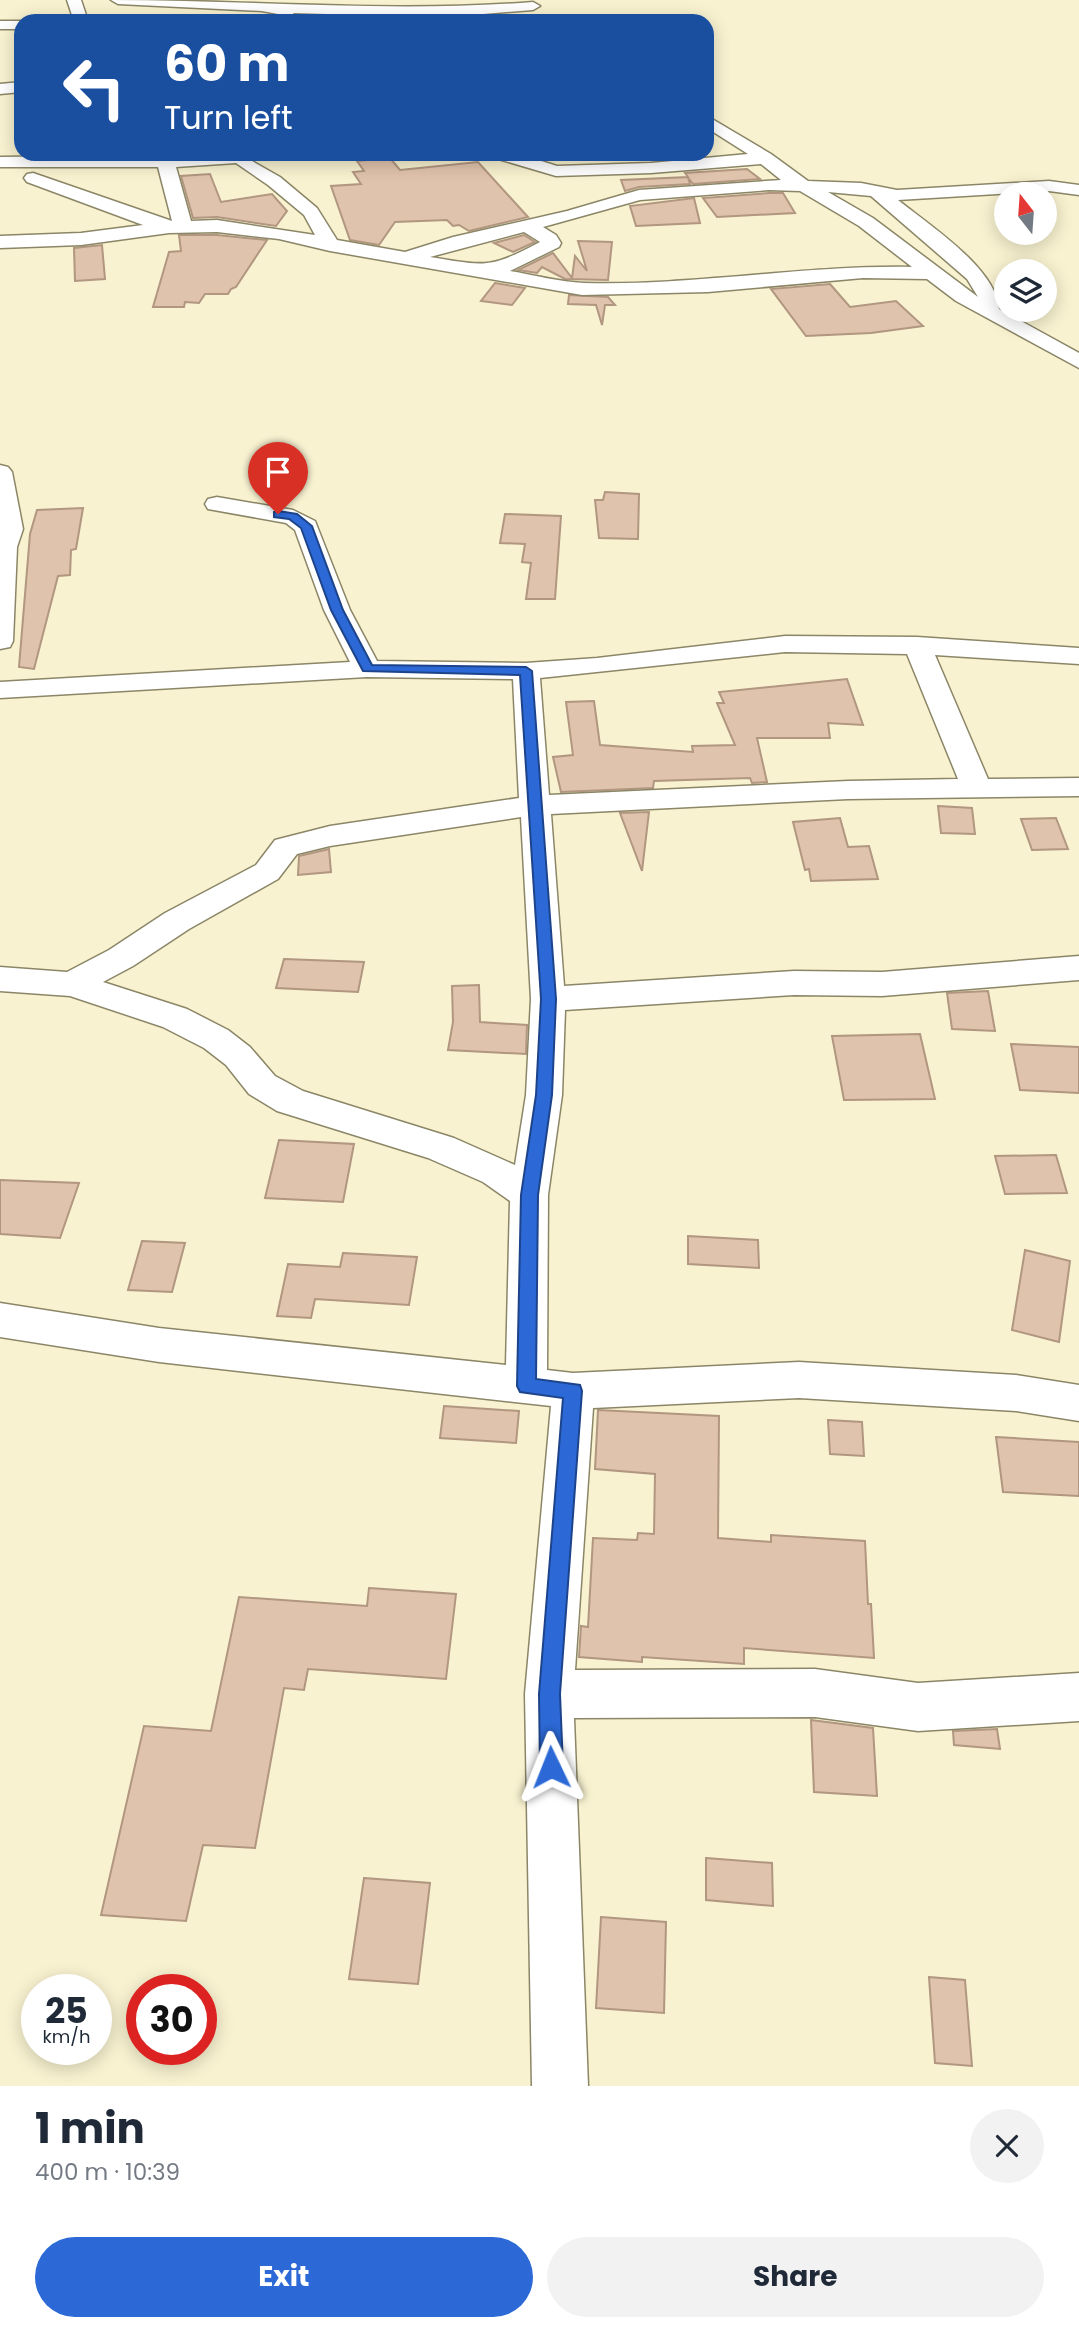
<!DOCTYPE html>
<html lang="en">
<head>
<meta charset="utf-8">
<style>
	body { margin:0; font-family:Poppins,sans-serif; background:#f2f2f3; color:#1f2937; height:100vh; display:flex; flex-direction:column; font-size:26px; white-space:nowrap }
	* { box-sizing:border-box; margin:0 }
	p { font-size:23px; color:#747a83 }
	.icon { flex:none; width:38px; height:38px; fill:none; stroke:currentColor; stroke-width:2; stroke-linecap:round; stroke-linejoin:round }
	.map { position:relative; height:2086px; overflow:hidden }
	.side { display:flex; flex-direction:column; background:#fff; flex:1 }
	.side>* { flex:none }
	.banner { position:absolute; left:14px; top:14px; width:700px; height:147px; border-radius:21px; box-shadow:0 4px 18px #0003; background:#1a4fa0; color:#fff; overflow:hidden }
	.needle { width:46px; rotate:343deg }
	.tools { position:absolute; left:994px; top:182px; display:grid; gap:14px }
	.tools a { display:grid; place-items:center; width:63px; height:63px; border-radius:50%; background:#fff; box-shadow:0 4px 18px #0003; font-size:35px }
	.speed { position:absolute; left:21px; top:1974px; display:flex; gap:14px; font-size:35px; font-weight:700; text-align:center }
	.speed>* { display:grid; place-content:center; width:91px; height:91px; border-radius:50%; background:#fff; box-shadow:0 4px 18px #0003; line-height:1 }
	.speed small { font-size:18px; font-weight:400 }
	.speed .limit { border:10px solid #d22; background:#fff; color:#111 }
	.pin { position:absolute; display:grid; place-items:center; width:60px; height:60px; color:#fff; margin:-72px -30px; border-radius:50% 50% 50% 0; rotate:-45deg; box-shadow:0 0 7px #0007 }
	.pin .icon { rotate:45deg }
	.me { position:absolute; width:77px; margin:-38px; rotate:358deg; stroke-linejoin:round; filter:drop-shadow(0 0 5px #0008) }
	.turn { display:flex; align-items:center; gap:24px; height:147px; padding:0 35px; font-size:32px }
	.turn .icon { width:91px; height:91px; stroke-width:2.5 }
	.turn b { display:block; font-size:49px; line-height:60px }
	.round { display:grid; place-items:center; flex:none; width:74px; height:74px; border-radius:37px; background:#f2f2f3 }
	.headline { display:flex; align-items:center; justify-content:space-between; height:119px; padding:0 35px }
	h1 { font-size:42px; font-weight:700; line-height:52px }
	.primary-button { display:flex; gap:14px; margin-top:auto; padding:14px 35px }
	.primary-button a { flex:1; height:80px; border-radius:42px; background:#2c69d6; color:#fff; font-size:28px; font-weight:700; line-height:80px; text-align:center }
	.primary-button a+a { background:#f2f2f3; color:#1f2937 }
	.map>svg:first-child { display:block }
	.building { fill:#e0c3ac; stroke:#b19680; stroke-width:2 }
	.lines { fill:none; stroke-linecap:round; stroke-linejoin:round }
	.street-casing { stroke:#8b8667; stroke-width:3 }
	.street { fill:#fff; fill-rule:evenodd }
	.route { fill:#2c69d6; stroke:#1d448b; stroke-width:2 }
</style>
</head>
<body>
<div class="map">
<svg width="1079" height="2086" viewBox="0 0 1079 2086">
	<rect width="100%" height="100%" fill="#f8f2d0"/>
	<g class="building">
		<path d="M390,158L400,170L478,162L528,217L469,231L459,225L453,226L447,220L395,222L379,245L350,240L331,186L361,184L353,172L364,171L357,161Z"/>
		<path d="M747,169L760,179L693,184L688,178L690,184L639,187L625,191L621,180L688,177L685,173Z"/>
		<path d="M210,174L221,202L272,194L287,211L276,226L217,217L193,218L181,176Z"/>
		<path d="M769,193H783L795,213L717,217L703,198Z"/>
		<path d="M694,198L700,223L636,226L630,206Z"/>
		<path d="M179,235H217L267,240L236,287L231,289L228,294H205L199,303L185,302L184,307H153L169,252L181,251Z"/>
		<path d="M524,235L535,242L513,252L494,243Z"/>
		<path d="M578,241L612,242L608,280L565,279L542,267L537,273L518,270L553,253L572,278L575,256L587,271Z"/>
		<path d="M102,245L105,279L75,281L74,248Z"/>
		<path d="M495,283L525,288L512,305L481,301Z"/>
		<path d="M830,284L850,307L896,301L923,326L871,333L806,336L771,289Z"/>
		<path d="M569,295L608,297L615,305H605L602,325L596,305L568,304Z"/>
		<path d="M605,492L639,494L638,539L599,538L595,500H603Z"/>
		<path d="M83,508L76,549L71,550L70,575L58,576L34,669L19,667L30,534L37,510Z"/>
		<path d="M505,514L561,516L555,599H526L531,563L522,562L525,544L500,543Z"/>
		<path d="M847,679L863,725L828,723L830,738H757L767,782L752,783L750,778L654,781L653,788L561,792L553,757L573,755L566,702L594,701L600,745L693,752L692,746L735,745L717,703H724L719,692Z"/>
		<path d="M938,806L972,808L975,834L941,833Z"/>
		<path d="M649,812L642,871L620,813Z"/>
		<path d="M840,818L848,847L869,846L878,879L811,881L809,869L805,870L793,822Z"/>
		<path d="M1056,818L1068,849L1032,850L1021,819Z"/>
		<path d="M329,849L331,872L298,875L299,856Z"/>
		<path d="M284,959L364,962L358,992L276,988Z"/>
		<path d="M479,985L480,1022L527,1025L526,1054L448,1050L453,1022L452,986Z"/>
		<path d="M988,991L995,1031L952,1029L947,993Z"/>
		<path d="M920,1034L935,1099L844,1100L832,1036Z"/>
		<path d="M1011,1044L1079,1047V1093L1020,1090Z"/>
		<path d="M279,1140L354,1144L343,1202L265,1198Z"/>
		<path d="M1056,1155L1067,1193L1005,1194L995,1156Z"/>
		<path d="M0,1180L79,1183L60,1238L0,1234Z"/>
		<path d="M688,1236L758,1240L759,1268L688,1264Z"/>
		<path d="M142,1241L185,1243L172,1292L128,1290Z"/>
		<path d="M1025,1250L1070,1261L1059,1342L1012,1330Z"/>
		<path d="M343,1253L417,1257L409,1305L315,1299L311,1318L277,1316L288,1264L340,1267Z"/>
		<path d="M444,1406L519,1411L516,1443L440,1438Z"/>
		<path d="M598,1410L719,1416L718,1538L771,1542V1535L865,1541L868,1604H871L874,1658L744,1648V1664L642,1657V1662L579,1657L581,1626L588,1627L593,1538L637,1540L638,1533L654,1534L655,1474L595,1469Z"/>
		<path d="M828,1420L862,1422L864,1456L830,1454Z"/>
		<path d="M996,1437L1079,1442V1496L1003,1492Z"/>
		<path d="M369,1588L456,1594L446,1679L308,1669L304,1690L284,1688L255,1848L203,1845L186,1921L101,1915L144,1726L211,1731L239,1597L367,1606Z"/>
		<path d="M811,1720L873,1728L877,1796L814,1792Z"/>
		<path d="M997,1729L1000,1749L954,1745L953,1731Z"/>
		<path d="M706,1858L772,1863L773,1906L706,1900Z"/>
		<path d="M364,1878L430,1883L418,1984L349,1979Z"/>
		<path d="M601,1917L666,1922L664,2013L596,2008Z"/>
		<path d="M929,1977L965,1980L972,2066L935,2063Z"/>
	</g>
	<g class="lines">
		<defs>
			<g id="street">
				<path d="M67,0H81L88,21H74Z"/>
				<path d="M111,0C252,0 392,13 533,2L540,6L533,10L471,15L393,16L293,13L296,17L294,20L288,21L278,14L262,11L118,4Z"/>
				<path d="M0,21H23L21,29H0Z"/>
				<path d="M21,82V92L0,94V84Z"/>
				<path d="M707,116L771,154L808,181L861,183L897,190L1049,181L1079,185V195L1049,191L898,200C929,225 996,268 999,309L1079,353V368L956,301L927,279L863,278L708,292L582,295L330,251L279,239L217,232L169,233L81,245L0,248V236L81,233L143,225L27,182L24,178L27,174L33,173L172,221L158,167H0V157L249,154L252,161L280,177L317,208L337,240L405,252L453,237L567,211L639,190L781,180L761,164L651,173L556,176L495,158L492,154H519L557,166L651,163L748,154L707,128ZM236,163L268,185L304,215L315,235L217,220L191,221L176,167ZM769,190L800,191L859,226L912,267C803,265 694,286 584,283C560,282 534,275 510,271L559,247L561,243L556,235L543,227L640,200ZM828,192L871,196L967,279L978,297L873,218ZM524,232L540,242C489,269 486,266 430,257Z"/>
				<path d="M0,465L8,467L12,472L23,529L17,547L13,641L10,647L0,649Z"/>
				<path d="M217,497L293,510L315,521L350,610L377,661L526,663L597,658L785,636L917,637L1079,648V664L935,655L988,779L1079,778V796L848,799L551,814L564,986L794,971L882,972L1079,956V980L882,996L794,995L565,1010L562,1095L548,1195L547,1370L573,1373L799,1362L1016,1375L1079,1385V1421L1016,1411L799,1398L593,1408L575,1670L815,1669L918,1683L1079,1673V1721L918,1731L815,1717L574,1718L588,2086H532L525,1694L551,1406L159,1362L0,1337V1303L159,1328L506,1365L510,1201L483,1182L428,1158L277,1111L249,1094L226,1065L204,1048L163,1027L70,996L0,991V967L67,972L109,950L165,913L256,865L275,840L330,826L519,798L513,679L367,677L0,698V682L350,662L324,610L295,530L286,523L208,509L205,504L208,499ZM785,652L907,654L958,779L848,781L549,795L540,678ZM521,817L531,999L526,1095L515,1165L454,1138L303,1091L275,1076L250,1047L228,1030L187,1009L103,982L133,966L189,929L278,879L297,854L330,846Z"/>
			</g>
		</defs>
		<use href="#street" class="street-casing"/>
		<use href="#street" class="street"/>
	</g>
	<path class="route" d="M278,511L297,514L312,526L343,610L372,665L526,667L532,671L556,999L552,1095L538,1195L536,1379L580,1385L582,1391L560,1694L563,1767L559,1775L551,1778L543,1775L540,1767L539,1694L563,1398L520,1392L517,1386L521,1195L536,1095L541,999L520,675L363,671L331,610L301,528L289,519L274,517V512Z"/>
</svg>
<div class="tools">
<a><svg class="needle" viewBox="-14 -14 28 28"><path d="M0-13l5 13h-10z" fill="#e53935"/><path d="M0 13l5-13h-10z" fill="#747a83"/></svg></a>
<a><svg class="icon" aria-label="layers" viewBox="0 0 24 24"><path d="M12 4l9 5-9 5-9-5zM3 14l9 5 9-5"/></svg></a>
</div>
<div class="speed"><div>25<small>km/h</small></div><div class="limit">30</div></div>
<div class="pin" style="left:278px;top:514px;background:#d93025"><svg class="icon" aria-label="arrive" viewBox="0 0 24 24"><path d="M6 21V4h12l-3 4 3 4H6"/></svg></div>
<svg class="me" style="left:551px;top:1767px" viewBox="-20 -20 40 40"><path d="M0-17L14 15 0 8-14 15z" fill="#2c69d6" stroke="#fff" stroke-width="4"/></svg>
<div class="banner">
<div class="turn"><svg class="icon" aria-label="left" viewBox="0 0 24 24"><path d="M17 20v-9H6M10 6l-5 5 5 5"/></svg><div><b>60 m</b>Turn left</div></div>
</div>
</div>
<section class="side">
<div class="headline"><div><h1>1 min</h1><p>400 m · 10:39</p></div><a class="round"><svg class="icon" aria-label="close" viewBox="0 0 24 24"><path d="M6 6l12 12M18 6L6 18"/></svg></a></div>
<div class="primary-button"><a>Exit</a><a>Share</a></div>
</section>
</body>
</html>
